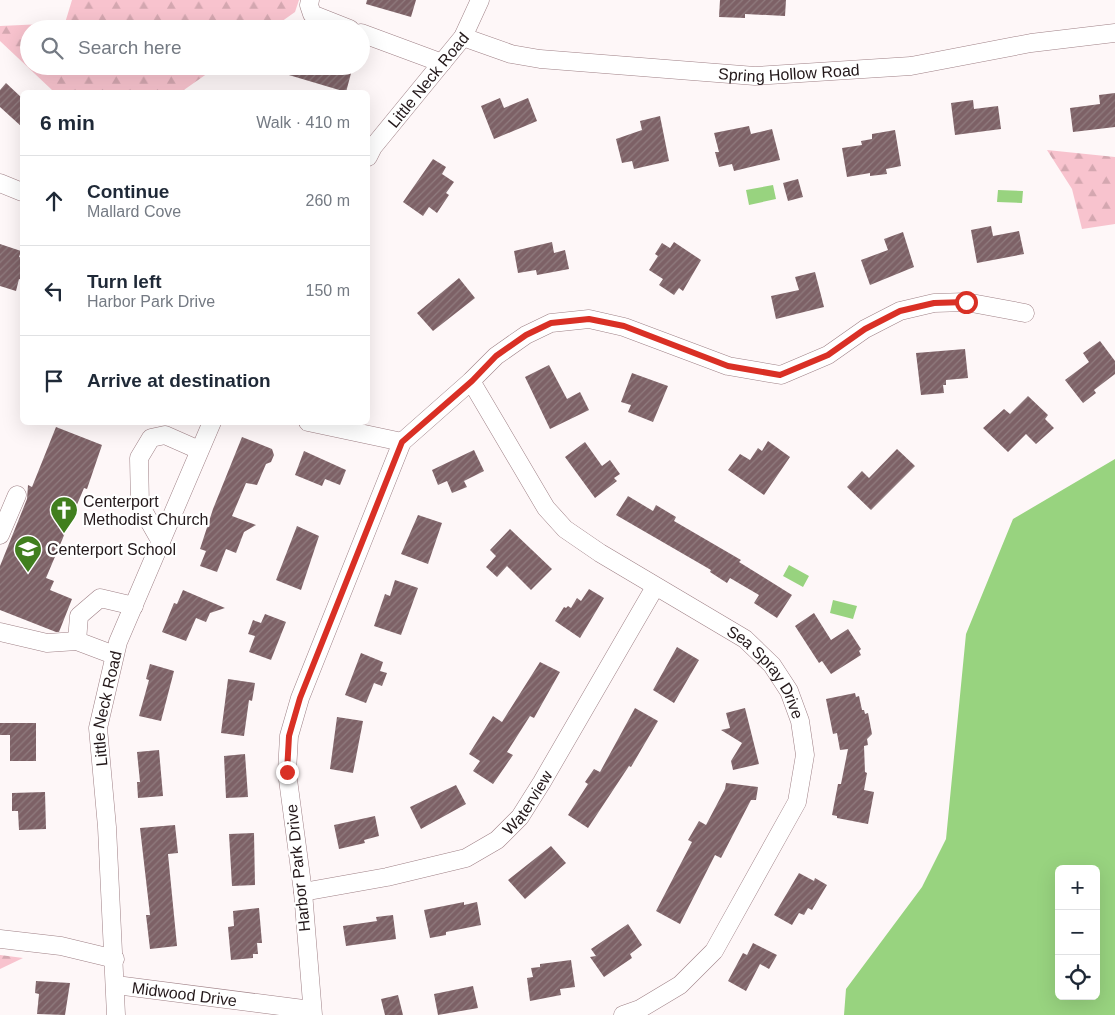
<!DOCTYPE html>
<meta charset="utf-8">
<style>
:root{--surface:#fff;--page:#f6f6f7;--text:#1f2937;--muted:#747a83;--line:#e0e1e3}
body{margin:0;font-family:Arial,sans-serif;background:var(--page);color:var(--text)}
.controls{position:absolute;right:15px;bottom:15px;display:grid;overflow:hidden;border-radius:8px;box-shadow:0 5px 20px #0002}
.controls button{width:45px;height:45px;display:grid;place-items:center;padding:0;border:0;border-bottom:1px solid var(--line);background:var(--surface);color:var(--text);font:25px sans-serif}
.stop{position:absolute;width:15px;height:15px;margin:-11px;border:4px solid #d93025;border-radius:50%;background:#fff}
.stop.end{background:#d93025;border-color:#fff;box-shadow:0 1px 5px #0008}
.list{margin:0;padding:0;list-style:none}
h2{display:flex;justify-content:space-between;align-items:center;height:65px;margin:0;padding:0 20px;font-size:21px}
h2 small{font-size:16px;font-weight:400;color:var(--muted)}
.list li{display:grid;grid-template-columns:32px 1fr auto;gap:15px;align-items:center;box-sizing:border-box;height:90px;padding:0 20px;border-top:1px solid var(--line)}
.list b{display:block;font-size:19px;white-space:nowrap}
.list p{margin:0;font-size:16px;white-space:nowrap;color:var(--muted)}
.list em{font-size:16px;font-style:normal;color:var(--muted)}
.icon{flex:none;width:28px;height:28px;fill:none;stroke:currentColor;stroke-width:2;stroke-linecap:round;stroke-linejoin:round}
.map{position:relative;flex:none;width:1115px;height:1015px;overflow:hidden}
.search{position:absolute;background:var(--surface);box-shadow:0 5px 20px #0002;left:20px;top:20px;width:350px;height:55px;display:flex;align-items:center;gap:12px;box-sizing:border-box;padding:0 18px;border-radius:28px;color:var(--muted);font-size:19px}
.panel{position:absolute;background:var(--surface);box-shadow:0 5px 20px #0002;left:20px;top:90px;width:350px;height:335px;border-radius:8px}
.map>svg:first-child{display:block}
</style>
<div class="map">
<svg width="1115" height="1015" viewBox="0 0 1115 1015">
<defs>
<pattern id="forest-firs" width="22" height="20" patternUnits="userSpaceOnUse" patternTransform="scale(1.25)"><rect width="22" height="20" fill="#f8c3ce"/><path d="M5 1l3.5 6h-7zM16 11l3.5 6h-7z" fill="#d4a7b0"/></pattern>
<pattern id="building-hatch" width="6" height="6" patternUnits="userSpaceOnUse" patternTransform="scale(1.25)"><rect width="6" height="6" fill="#7d6166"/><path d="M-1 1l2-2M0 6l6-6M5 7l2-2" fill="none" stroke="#907c7f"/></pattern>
</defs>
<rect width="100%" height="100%" fill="#fef7f8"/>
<path fill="url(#forest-firs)" d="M72 0H299L295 12 271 29H29V66H218L181 92H66L52 90 0 41V26L65 23Z
M1047 150 1115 157V224L1082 229 1072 189Z
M0 955 23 958 0 969Z"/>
<path fill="#98d37f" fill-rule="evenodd" d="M773 185 776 199 749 205 746 190Z
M998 190 1023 191 1022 203 997 202Z
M1115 459V1015H844L846 989 922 887 946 839 966 634 1013 519ZM1059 869H1096V996H1059Z
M789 565 809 576 803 587 783 576Z
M833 600 857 606 853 619 830 613Z"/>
<path fill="url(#building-hatch)" d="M367 0H416L411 17 366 4Z
M720 0H786L785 16 745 14V18L719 17Z
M272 66H353L346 92 272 70Z
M6 83 22 98V127L0 107V90Z
M1115 93V127L1073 132 1070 108 1100 104 1099 95Z
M500 98 504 108 528 98 537 121 494 139 481 106Z
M973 100 974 109 998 106 1001 129 955 135 951 103Z
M660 116 669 161 634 169 632 161 622 163 616 139 642 130 640 121Z
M749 126 751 134 772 129 780 160 734 171 732 164 719 167 715 152H719L714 133Z
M895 130 901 166 886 169 887 174 870 176V173L847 177 842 148 862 145 861 141 872 139V134Z
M433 159 446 167 442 174 454 182 446 193 449 195 437 213 429 207 423 216 403 202Z
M798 179 803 197 788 201 783 183Z
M991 226 993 236 1019 231 1024 254 977 263 971 230Z
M903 232 914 267 870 285 861 260 888 250 884 239Z
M552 242 554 253 565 250 569 269 537 275 536 270 518 273 514 251Z
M674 242 701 260 683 291 679 288 674 295 659 285 663 279 649 270 658 256 655 254 662 243 670 248Z
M0 244 21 251 19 257 22 258V280L19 279 16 291 0 286Z
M815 272 824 307 776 319 771 296 799 290 795 277Z
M459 278 475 298 433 331 417 313Z
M1100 341 1115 361V374L1094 390 1096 393 1083 403 1065 380 1089 362 1083 353Z
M965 349 968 378 946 380V385H943L944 393 921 395 916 353Z
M549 365 567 399 580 392 589 410 550 429 525 377Z
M632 373 668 386 653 422 628 412 631 405 621 402Z
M1028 396 1048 415 1045 419 1054 428 1036 444 1026 434 1008 452 983 428 1004 409 1010 414Z
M56 427 102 445 87 489 84 488 46 578 54 581 50 590 72 599 59 632H56L0 610V566L27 499 28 485 32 487Z
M242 437 272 449 274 455 271 462 266 464 257 485 246 483 232 516 256 525 244 532 236 553 226 549 217 572 200 566 206 551 200 549 213 509Z
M768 441 790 457 764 495 728 470 740 454 750 460 758 448 762 451Z
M585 442 602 466 610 460 620 474 614 478 617 481 595 498 565 457Z
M897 449 915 466 871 510 847 487 862 471 869 478Z
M474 450 484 471 464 481 467 487 452 493 447 481 438 485 432 470Z
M304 451 346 470 340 485 325 479 322 486 295 475Z
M628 496 653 511 656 505 676 517 674 521 741 560 739 562 792 595 777 618 754 603 759 595 730 578 727 583 710 572 711 570 616 515Z
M418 515 442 523 428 564 401 554Z
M297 526 319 536 301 590 276 580Z
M510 529 552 569 531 590 507 566 497 577 486 567 496 556 490 550Z
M395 580 418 588 401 635 374 626 385 594 390 596Z
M589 589 604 598 580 638 555 621 564 607 566 608 568 606 571 608 577 598 581 601Z
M183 590 225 608 210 613 206 622 196 618 186 641 162 632 174 603 177 604Z
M814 613 831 640 848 629 861 649 859 651 861 655 831 674 822 661 819 663 795 626Z
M265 614 286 622 271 660 249 652 255 636 248 634 253 620 261 623Z
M677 647 699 660 674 703 653 690Z
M361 653 383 662 380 671 387 673 382 686 374 683 366 703 345 695Z
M540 662 560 672 534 718 530 716 507 752 513 755 493 784 473 771 480 761 469 754 493 716 502 722Z
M150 664 174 671 161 721 139 716 149 680 146 679Z
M228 679 255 683 252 701 249 700 244 736 221 733Z
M855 693 856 697 859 696 862 710H864L865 714 868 713 872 734 867 739 868 745 864 746 865 772 867 773 864 790 874 792 868 824 837 818V816L832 815 838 784H841L848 749 840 750 837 733 833 734 826 699Z
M635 708 658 721 631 767 629 766 588 828 568 815 588 784 585 782 594 769 600 772Z
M745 708 759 764 733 770 731 761 742 743 721 730 730 728 726 713Z
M337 717 363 721 353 773 330 769Z
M0 723H36V761H10V735H0Z
M159 750 163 796 138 798 137 782H140L137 752Z
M245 754 248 797 226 798 224 756Z
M726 783 758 787 756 800H751L721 858 715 855 680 924 656 911 692 842 688 840 699 821 706 825 725 789Z
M456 785 466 804 421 829 410 807Z
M45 792 46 829 19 830 18 811H12V793Z
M375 816 379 836 364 840 365 843 339 849 334 825Z
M175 825 178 853 168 854 177 946 150 949 146 915H150L140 828Z
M254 833 255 885 232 886 229 834Z
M551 846 566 863 525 899 508 880Z
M799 873 814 881 815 878 827 885 812 910 808 908 804 915 799 913 792 925 774 915Z
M464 902V905L477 902 481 925 446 932V935L430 938 424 910Z
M259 908 262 943H257L258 954H253V958L231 960 228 927 234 926 233 911Z
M393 915 396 939 346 946 343 926 377 921 376 917Z
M628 924 642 945 630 954 632 958 604 977 590 957 596 956 591 949Z
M753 943 777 955 769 969 760 964 746 991 728 981 743 953 747 955Z
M571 960 575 987 560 989 561 995 530 1001 527 978 533 977 531 968 540 967V964Z
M36 981 70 983 65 1015 37 1014 39 994 35 993Z
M473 986 478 1008 438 1015 434 994Z
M398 995 403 1015H385L381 999Z"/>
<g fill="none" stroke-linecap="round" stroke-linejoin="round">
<g stroke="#9f8086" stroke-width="19">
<g id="minor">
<path d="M310 0 309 5 312 14 350 29"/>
<path d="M361 33 442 63"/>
<path id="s1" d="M463 37 511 54 540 59 755 76 911 66 1031 43 1115 33"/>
<path id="s2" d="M368 157 373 147 463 37 480 0"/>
<path d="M0 183 22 192"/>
<path id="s3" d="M471 381 546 508 565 529 600 553 745 639 772 665 789 691 800 721 805 755 797 802 714 951 680 985 640 1009 623 1015"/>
<path d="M308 422 402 442 471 381 496 356 526 335 551 323 589 319 624 327 728 366 781 375 828 355 865 329 900 311 934 303 966 302 1025 313"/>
<path d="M0 535 17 495"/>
<path d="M161 542 140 505 139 458 151 438 165 435 199 450"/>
<path d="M0 632 47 643 77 641 114 655"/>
<path d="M77 641 79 616 100 598 134 606"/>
<path id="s4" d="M303 892 387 877 466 858 497 840 520 817 542 782 655 587"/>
<path d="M0 939 61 946 115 959"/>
<path id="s5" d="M116 985 311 1010"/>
<path id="s6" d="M116 1015 107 827 98 728 118 642 212 422"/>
<path d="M313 1015 303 892 287 772 289 736 300 698 402 442"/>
</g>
</g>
<use href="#minor" stroke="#fff" stroke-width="18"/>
</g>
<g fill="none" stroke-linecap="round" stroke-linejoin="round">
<path stroke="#d93025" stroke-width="6" d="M287 772 289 736 300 698 402 442 472 381 496 356 526 335 551 323 589 319 624 326 728 366 780 375 828 355 865 329 900 311 934 303 966 302"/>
</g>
<defs>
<g id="church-pin" transform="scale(1.4375)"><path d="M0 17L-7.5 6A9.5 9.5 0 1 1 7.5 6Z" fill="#417f1e" stroke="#fff"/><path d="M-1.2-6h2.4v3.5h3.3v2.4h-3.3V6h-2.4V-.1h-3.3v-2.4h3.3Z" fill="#fff"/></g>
<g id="school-pin" transform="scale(1.4375)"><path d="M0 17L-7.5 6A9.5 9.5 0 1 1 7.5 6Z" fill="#417f1e" stroke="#fff"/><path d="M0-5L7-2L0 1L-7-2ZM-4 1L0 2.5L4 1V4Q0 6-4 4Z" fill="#fff"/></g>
</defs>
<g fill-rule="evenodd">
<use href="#church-pin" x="64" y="510"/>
<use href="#school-pin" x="28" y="549"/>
</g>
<g text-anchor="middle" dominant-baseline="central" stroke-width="4.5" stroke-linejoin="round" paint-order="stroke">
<g font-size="16" fill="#23181a" stroke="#fff">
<text stroke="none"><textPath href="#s1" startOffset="330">Spring Hollow Road</textPath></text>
<text stroke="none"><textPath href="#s2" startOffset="98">Little Neck Road</textPath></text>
<text stroke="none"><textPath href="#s3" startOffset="426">Sea Spray Drive</textPath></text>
<text stroke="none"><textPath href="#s6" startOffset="308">Little Neck Road</textPath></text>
<text stroke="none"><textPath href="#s4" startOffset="251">Waterview</textPath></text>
<text transform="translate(298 868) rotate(-96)">Harbor Park Drive</text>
<text stroke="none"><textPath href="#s5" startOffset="69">Midwood Drive</textPath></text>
</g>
<g font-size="16" fill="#23181a" stroke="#fff" text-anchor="start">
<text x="83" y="501">Centerport<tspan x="83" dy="18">Methodist Church</tspan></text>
<text x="47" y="549">Centerport School</text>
</g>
</g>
</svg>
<div class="controls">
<button>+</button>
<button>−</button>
<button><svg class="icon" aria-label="locate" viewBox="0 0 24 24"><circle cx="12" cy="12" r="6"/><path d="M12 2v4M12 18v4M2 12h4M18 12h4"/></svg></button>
</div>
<div class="stop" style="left:966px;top:302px"></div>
<div class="stop end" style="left:287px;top:772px"></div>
<div class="search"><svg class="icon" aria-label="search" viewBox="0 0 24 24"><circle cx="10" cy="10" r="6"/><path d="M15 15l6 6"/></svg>Search here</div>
<section class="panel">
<h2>6 min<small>Walk · 410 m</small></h2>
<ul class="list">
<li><svg class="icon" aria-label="ahead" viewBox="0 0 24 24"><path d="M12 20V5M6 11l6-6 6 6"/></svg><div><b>Continue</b><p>Mallard Cove</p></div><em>260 m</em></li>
<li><svg class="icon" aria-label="left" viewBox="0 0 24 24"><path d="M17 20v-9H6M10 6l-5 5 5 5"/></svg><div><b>Turn left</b><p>Harbor Park Drive</p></div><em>150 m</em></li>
<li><svg class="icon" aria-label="arrive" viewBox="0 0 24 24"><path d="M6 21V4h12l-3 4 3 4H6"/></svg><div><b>Arrive at destination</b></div></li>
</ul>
</section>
</div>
